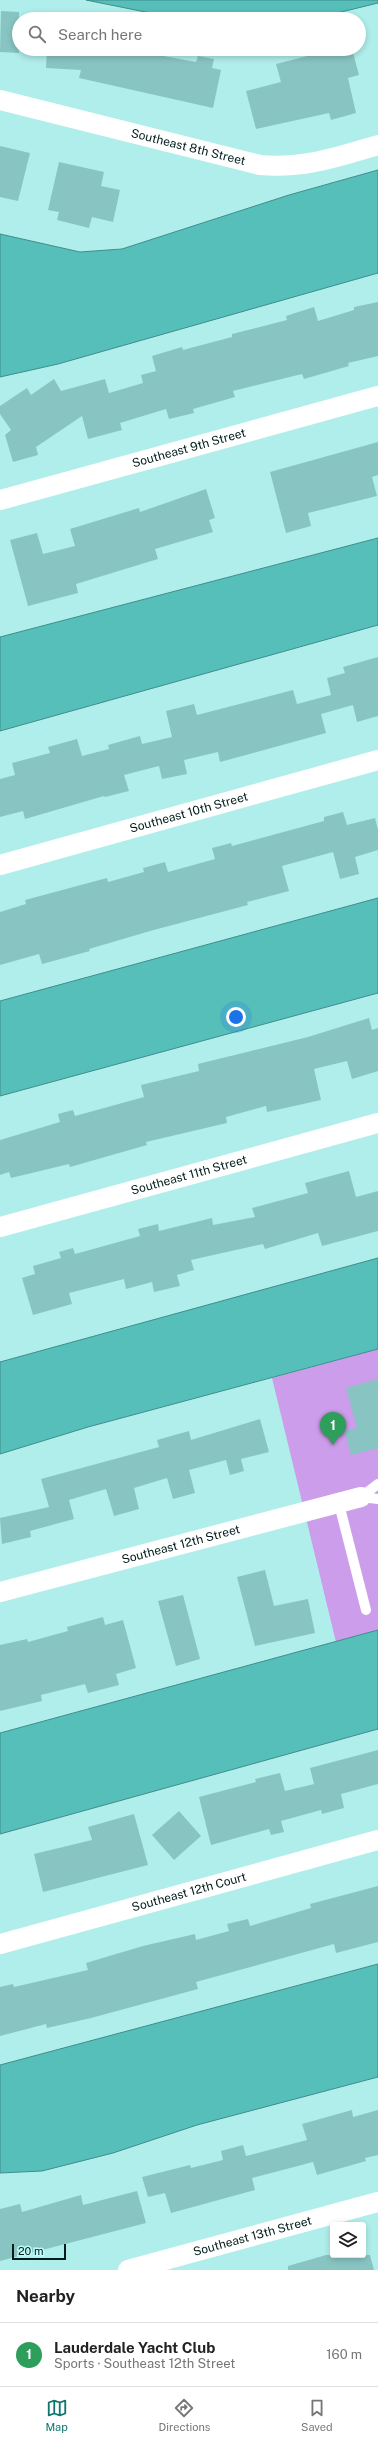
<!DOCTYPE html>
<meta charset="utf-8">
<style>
:root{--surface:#fff;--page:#f2f2f2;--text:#222;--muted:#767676;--line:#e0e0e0;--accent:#0f766e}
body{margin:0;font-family:"Public Sans",sans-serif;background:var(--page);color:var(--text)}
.controls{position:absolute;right:12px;bottom:12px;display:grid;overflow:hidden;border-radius:4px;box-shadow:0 2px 6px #0003}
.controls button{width:36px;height:36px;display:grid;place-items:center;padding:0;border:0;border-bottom:1px solid var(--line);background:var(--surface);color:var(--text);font:20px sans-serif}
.scale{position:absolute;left:12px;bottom:10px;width:54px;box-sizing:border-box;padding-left:4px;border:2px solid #041d1c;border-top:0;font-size:11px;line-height:14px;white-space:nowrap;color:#041d1c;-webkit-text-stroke:3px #bdfcf8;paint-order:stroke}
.you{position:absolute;left:236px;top:1017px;width:14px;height:14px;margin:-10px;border:3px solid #fff;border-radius:50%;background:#1a73e8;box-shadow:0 0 0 6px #1a73e833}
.badge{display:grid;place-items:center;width:26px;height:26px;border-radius:50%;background:var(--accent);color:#fff;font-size:13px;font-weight:700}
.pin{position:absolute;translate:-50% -33px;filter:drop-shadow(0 1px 2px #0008)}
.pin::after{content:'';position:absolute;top:21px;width:14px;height:12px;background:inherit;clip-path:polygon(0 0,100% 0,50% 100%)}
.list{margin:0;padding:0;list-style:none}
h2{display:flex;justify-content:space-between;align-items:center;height:52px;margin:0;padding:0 16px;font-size:17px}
h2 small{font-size:13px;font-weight:400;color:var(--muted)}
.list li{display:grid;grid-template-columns:26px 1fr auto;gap:12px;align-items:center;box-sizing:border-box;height:64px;padding:0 16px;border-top:1px solid var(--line)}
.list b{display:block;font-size:15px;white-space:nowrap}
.list p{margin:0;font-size:13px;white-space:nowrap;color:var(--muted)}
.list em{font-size:13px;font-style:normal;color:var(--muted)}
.icon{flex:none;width:22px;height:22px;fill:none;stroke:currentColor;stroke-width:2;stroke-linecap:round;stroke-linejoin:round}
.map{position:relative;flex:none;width:378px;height:2270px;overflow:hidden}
.search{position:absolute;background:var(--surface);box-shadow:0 2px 6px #0003;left:12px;right:12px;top:12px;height:44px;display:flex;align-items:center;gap:10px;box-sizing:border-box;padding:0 14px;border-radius:22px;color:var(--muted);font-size:15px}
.sheet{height:116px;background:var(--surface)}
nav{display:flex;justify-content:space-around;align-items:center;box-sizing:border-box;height:56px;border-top:1px solid var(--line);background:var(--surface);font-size:11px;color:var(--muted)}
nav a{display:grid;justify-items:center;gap:2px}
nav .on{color:var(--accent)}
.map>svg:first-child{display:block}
</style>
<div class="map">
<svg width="378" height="2270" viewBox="0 0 378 2270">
<rect width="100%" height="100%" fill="#b0eeeb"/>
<path fill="#cc9dea" d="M378 1349V1630L336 1642 272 1378Z"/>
<path fill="#57bfba" stroke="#3e8e8b" d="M86 0H378V3L325 16 300 19H180Z
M378 170V273L58 364 0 377V234L80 252 122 249 289 195Z
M378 538V625L0 731V637Z
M378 898V993L0 1096V1001Z
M378 1258V1349L88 1427 0 1454V1362Z
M378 1630V1729L0 1834V1733Z
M378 1964V2077L197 2125 113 2153 42 2171 0 2173V2065Z"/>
<path fill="#88c5c2" d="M1 11 19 12V53L0 52Z
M47 49H159L158 55 196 62 198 56 214 59 212 68 221 70 213 108 79 78 81 70 46 68Z
M335 49H352L359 75 348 78 356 113 331 120 329 113 256 129 246 91 281 82 276 64Z
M0 146 30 153 18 201 0 197Z
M59 162 104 172 101 186 120 190 113 222 92 217 89 228 57 220 59 212 48 210Z
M378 302V356L348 363 349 366 304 379 302 374 233 391 235 397 193 409 194 413 169 419 166 409 120 423 122 430 88 439 82 416 36 447 38 455 13 462 5 435 11 430 0 414V406L27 388 31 395 54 379 61 391 105 379 109 393 143 383 141 375 156 371 152 356 182 347 183 350 232 337V334L287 320 286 316 314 307 318 321 354 310V307Z
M378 442V475L372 477 377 496 308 513 311 526 286 533 270 472Z
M206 489 215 518 209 520 213 532 155 549 158 559 76 584 78 593 28 606 10 540 37 533 43 554 75 546 70 529 139 508 140 512Z
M378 657V716L357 722 353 705 321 714 326 733 220 762 218 752 184 760 187 774 162 779 159 766 124 775 129 791 105 797 104 796 25 819 23 811 0 817V779L15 775 12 763 50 753 48 747 77 739 82 756 109 749 108 745 140 736 142 744 172 737 166 711 194 704 197 715 293 690 297 704 331 695 327 678 345 673 343 667Z
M343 812 347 825 375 818 378 830V850L355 857 359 874 340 879 333 852 282 866 289 891 247 902 248 905 150 931 89 949 90 951 42 964 39 954 0 965V912L26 904 25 900 107 878 108 882 144 872 143 868 165 862 168 872 215 859 212 848 231 843 232 846 324 821V817Z
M369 1018 372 1030 378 1028V1071L352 1079 347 1061 314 1069 321 1100 267 1112 266 1106 226 1117 227 1123 146 1142 147 1145 70 1167 69 1164 11 1178 9 1172 0 1175V1140L60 1122 58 1114 73 1110 75 1116 144 1097 141 1085 199 1071 198 1064 308 1037Z
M349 1171 356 1197 378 1191V1231L322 1246 318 1233 265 1249 263 1244 191 1260 194 1270 177 1275 180 1286 154 1292 152 1282 126 1289 124 1279 69 1293 72 1304 33 1315 22 1278 35 1274 33 1266 61 1258 59 1252 73 1248 75 1254 140 1236 138 1229 158 1224 159 1231 212 1218 213 1225 255 1217 252 1208 308 1193 305 1183Z
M378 1379V1448L351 1455 345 1431 357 1428 346 1388Z
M260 1419 269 1452 241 1459 244 1471 230 1475 226 1460 189 1470 195 1493 173 1499 167 1478 134 1488 139 1509 114 1516 106 1489 69 1500 74 1519 30 1531 31 1537 2 1544 0 1518 49 1507 41 1479 159 1447 157 1440 189 1431 191 1440Z
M265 1570 274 1606 308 1599 315 1633 255 1646 237 1577Z
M183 1595 200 1659 176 1666 158 1601Z
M103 1617 105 1625 123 1620 136 1668 116 1674 119 1685 88 1693 85 1684 41 1695 42 1701 0 1711V1645L27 1639 28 1642 68 1631 67 1627Z
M378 1750V1784L341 1794 344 1808 322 1814 321 1810 281 1821 284 1832 271 1835 269 1829 211 1845 199 1797 256 1782 255 1779 280 1773 285 1791 314 1784 310 1768Z
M179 1811 201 1836 174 1860 152 1835Z
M134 1814 148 1865 43 1892 34 1854 92 1840 88 1827Z
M378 1886V1942L336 1953 334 1944 196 1982 198 1989 91 2018 47 2028 46 2024 0 2036V1987L13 1984 14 1987 88 1970 86 1963 143 1946 195 1934 196 1940 229 1931 227 1924 248 1919 250 1926 311 1908 310 1904Z
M352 2110 353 2117 378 2110V2155L365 2158 366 2161 317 2175 313 2162 252 2178 255 2190 171 2213 165 2193 148 2197 142 2177 190 2165 191 2168 223 2160 221 2151 243 2145 246 2156 307 2140 302 2124Z
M137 2191 146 2223 0 2261V2209L20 2204 22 2212 81 2195 83 2205Z
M326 2255H370L374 2270H288V2266Z"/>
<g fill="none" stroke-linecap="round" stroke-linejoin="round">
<path stroke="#fff" stroke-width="10" d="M361 1497 378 1484
M361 1497 378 1499
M339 1504 366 1610"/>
<g stroke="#fff" stroke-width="20">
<path id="s1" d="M0 100 260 165C303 169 337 157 378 145"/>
<path id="s2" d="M0 500 378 396"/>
<path id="s3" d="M0 865 378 760"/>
<path id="s4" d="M0 1227 378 1123"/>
<path id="s5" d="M0 1592 361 1497"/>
<path id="s6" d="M0 1944 378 1840"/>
<path id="s7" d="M128 2270 378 2202"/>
</g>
</g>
<g text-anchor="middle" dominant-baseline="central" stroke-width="3" stroke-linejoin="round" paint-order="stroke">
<g font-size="12" fill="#041d1c" stroke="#bdfcf8">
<text stroke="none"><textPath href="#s1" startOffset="194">Southeast 8th Street</textPath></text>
<text stroke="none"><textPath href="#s2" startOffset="196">Southeast 9th Street</textPath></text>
<text stroke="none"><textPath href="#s3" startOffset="196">Southeast 10th Street</textPath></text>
<text stroke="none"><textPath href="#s4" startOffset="196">Southeast 11th Street</textPath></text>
<text stroke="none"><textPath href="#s5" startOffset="187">Southeast 12th Street</textPath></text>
<text stroke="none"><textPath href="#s6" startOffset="196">Southeast 12th Court</textPath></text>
<text stroke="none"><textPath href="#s7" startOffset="129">Southeast 13th Street</textPath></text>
</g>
</g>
</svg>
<div class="controls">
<button><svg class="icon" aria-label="layers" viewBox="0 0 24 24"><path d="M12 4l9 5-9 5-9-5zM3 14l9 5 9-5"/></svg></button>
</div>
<div class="scale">20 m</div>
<div class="you"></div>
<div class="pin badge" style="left:333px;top:1445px;background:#2e9e5b">1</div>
<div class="search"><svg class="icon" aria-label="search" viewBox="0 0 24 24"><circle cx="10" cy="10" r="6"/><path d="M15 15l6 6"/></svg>Search here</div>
</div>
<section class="sheet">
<h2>Nearby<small></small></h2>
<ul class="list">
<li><span class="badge" style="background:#2e9e5b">1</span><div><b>Lauderdale Yacht Club</b><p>Sports · Southeast 12th Street</p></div><em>160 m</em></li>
</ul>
</section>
<nav>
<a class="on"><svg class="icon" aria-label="map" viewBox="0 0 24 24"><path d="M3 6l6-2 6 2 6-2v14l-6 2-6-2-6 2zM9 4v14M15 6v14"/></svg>Map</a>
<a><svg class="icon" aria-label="directions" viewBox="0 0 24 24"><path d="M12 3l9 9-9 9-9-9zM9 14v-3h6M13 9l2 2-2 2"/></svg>Directions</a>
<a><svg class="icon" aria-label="saved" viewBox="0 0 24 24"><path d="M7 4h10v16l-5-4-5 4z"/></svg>Saved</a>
</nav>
